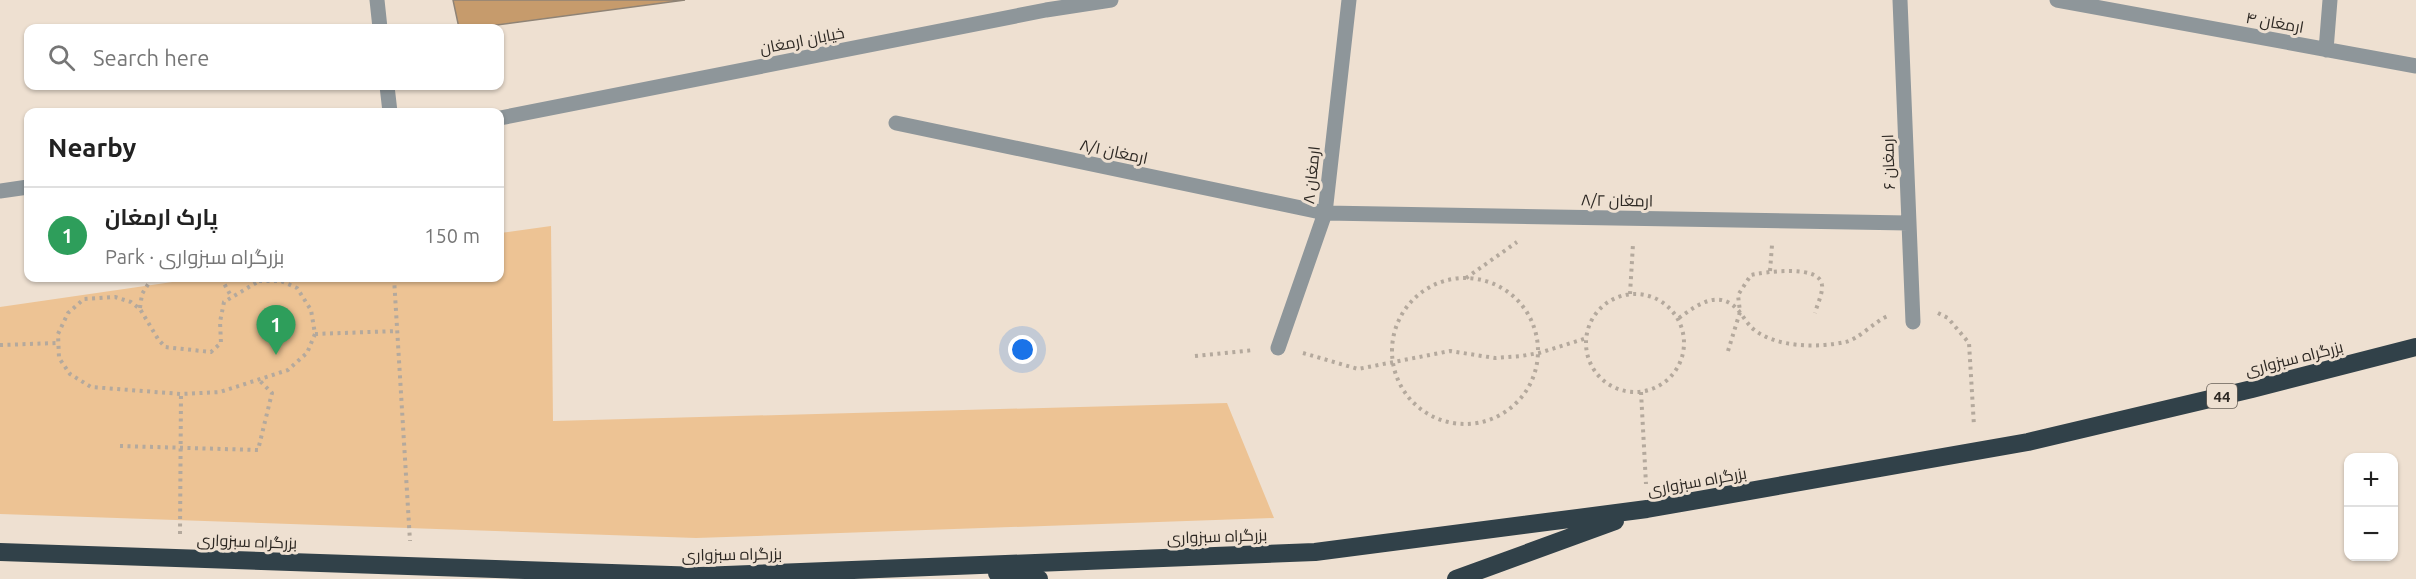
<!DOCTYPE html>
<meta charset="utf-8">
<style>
:root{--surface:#fff;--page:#f2f2f2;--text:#222;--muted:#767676;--line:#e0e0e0;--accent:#db2777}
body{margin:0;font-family:Ubuntu,Cairo,sans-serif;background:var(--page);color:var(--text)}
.controls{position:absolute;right:18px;bottom:18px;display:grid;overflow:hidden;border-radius:12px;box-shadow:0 2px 4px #0004}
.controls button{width:54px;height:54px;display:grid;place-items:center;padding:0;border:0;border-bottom:2px solid var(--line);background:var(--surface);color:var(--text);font:30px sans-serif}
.you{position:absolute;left:1023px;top:350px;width:21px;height:21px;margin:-15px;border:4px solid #fff;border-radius:50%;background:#1a73e8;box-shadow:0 0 0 9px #1a73e833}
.badge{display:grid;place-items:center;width:39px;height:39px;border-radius:50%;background:var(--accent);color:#fff;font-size:20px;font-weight:700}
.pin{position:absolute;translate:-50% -50px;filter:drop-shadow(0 2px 3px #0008)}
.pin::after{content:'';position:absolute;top:32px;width:21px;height:18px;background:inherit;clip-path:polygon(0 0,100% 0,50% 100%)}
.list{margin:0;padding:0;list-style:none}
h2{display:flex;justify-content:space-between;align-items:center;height:78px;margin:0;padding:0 24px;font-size:26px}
h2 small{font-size:20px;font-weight:400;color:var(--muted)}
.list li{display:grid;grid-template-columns:39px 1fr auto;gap:18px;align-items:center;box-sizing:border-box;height:96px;padding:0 24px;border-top:2px solid var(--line)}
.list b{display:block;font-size:22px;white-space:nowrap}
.list p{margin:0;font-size:20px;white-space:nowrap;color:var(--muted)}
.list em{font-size:20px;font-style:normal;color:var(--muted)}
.icon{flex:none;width:33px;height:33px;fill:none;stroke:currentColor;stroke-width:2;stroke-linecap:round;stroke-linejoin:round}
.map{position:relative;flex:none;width:2416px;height:579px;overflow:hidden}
.search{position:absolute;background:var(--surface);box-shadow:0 2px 4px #0004;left:24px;top:24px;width:480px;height:66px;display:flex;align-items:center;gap:15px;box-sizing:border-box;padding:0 21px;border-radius:12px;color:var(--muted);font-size:22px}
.panel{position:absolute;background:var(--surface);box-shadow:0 2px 4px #0004;left:24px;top:108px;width:480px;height:174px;border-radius:12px}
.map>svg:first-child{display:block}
</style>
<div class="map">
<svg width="2416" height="579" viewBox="0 0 2416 579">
<rect width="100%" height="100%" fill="#eee0d1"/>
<path fill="#edc394" d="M551 226 553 421 1227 403 1274 518 696 538 0 514V307L200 278H500V233Z"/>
<path fill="#c69b6c" stroke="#8f8375" stroke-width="1.5" d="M453 0H685L474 28H459Z"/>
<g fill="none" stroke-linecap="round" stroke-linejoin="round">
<path stroke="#b4a99d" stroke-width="4" stroke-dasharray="3 4.5" stroke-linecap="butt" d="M1770 271 1772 245
M1392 351a73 73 0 1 1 146 0a73 73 0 1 1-146 0Z
M221 278 231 296
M394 278 410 541
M1466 278 1517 242
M259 281H281L297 288 311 310 315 334 307 353 288 370 220 392 181 394 91 387 70 374 59 358 58 334 68 313 84 299 115 297 131 302 140 309 158 339 165 347 211 352 221 343 220 322 224 302Z
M1630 294 1633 244
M1586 343a49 49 0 1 1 98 0a49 49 0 1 1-98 0Z
M140 308 142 294 152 278
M1938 313 1948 318 1969 343 1974 426
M1679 318C1698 304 1719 289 1738 310 1743 316 1747 323 1752 328 1775 348 1818 348 1845 342 1858 340 1875 321 1888 316
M315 334 397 331
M0 345 58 343
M1728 351 1740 312 1738 295 1751 275C1764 272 1820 264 1822 285 1823 293 1817 305 1815 313
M1303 353 1358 369 1450 351 1495 358 1521 356 1539 353 1587 338
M1195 356 1254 350
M1641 392 1646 484
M120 446 258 450 272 393 258 379
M180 534 181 394"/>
<path stroke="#8e969a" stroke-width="15" d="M377 0 380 28
M1900 0 1913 322
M2057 0 2416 66
M2326 50 2330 0
M387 86 390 112
M500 118 1046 10 1111 0
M896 123 1325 213 1908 223
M0 191 28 187
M1278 348 1325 213 1349 0"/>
<path stroke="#314149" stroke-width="18" d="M0 552 700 576 1315 552 1647 509 2028 442 2252 389 2416 347
M997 573 1039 579
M1456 579 1615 521"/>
</g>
<g text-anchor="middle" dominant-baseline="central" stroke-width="6" stroke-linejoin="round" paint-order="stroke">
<rect fill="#eee0d1" stroke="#675f57" stroke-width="1.5" x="2207" y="384" width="30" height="24" rx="4.5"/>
<g font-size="15" font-weight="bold" fill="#2d2823">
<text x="2222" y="396">44</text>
</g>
<g font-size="16" fill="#2d2823" stroke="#eee0d1">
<text transform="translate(2275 22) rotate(10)">ارمغان ۴</text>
<text transform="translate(802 40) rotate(-11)">خیابان ارمغان</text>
<text transform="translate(1114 151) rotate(12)">ارمغان ۸/۱</text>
<text transform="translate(1888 162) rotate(-92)">ارمغان ۶</text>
<text transform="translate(1311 175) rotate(-84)">ارمغان ۸</text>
<text transform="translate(1617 200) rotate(1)">ارمغان ۸/۲</text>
<text transform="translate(2294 358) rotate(-14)">بزرگراه سبزواری</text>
<text transform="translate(1697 481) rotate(-10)">بزرگراه سبزواری</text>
<text transform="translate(1217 536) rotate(-2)">بزرگراه سبزواری</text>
<text transform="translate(247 541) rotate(2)">بزرگراه سبزواری</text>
<text transform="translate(732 554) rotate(-1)">بزرگراه سبزواری</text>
</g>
</g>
</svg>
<div class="controls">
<button>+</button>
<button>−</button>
</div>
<div class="you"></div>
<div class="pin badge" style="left:276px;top:355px;background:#2e9e5b">1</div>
<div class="search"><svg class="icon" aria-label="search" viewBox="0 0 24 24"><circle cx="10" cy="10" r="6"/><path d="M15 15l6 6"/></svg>Search here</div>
<section class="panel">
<h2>Nearby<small></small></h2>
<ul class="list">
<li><span class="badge" style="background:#2e9e5b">1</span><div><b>پارک ارمغان</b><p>Park · بزرگراه سبزواری</p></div><em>150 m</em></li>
</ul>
</section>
</div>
